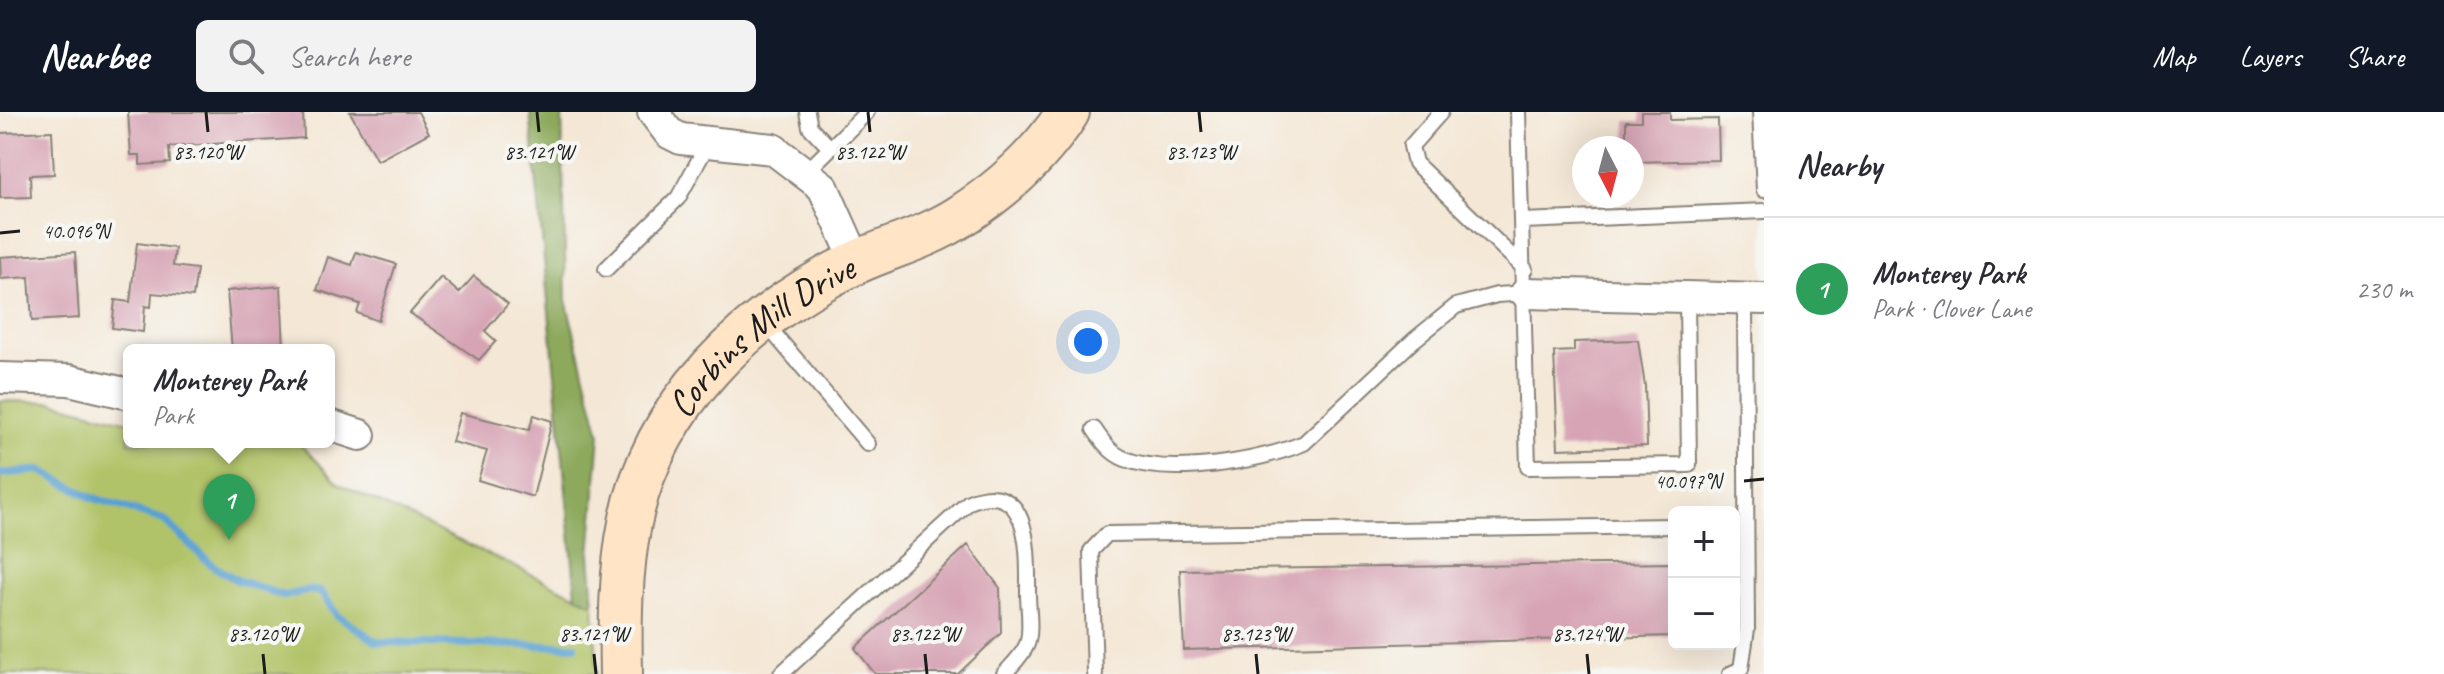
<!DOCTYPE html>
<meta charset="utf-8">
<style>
:root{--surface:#fff;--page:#f2f2f3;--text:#2b2b33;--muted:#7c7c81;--line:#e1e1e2;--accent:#111827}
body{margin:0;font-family:Caveat,sans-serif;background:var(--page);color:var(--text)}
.controls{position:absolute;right:24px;bottom:24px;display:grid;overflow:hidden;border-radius:12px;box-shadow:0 8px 32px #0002}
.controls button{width:72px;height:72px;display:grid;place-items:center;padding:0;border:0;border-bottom:2px solid var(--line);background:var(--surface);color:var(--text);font:40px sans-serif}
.compass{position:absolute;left:1572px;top:24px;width:72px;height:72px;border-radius:50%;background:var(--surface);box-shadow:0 8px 32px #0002;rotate:174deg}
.you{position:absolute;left:1088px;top:230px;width:28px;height:28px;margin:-20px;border:6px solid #fff;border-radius:50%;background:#1a73e8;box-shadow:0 0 0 12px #1a73e833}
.badge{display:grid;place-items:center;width:52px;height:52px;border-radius:50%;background:var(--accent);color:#fff;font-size:26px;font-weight:700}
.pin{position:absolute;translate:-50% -66px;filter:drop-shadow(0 2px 4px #0008)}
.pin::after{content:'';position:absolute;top:42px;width:28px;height:24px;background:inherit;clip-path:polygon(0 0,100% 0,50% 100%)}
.popup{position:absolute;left:123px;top:232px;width:212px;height:104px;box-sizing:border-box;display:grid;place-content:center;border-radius:12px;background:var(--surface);filter:drop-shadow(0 2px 6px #0005);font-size:26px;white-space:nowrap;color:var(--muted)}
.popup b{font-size:30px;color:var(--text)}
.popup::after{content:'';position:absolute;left:50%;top:100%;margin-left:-16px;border:16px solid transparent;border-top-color:var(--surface)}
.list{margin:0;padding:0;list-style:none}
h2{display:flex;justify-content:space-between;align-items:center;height:104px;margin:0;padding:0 32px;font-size:34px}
h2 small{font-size:26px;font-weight:400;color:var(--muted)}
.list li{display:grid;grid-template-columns:52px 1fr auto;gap:24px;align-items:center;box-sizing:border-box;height:144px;padding:0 32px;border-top:2px solid var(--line)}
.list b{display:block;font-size:30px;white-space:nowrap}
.list p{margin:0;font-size:26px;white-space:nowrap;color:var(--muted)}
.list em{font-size:26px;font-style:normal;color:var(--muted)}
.icon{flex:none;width:44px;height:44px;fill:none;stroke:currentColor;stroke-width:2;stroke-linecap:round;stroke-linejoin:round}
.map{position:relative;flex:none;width:1764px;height:562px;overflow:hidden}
header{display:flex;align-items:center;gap:48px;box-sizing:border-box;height:112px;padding:0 40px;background:var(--accent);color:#fff}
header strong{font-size:38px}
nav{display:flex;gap:44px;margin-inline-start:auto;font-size:28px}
.search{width:560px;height:72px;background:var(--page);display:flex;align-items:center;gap:20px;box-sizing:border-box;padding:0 28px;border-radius:12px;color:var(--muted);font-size:30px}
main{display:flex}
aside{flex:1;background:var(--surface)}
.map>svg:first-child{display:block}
</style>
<header>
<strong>Nearbee</strong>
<div class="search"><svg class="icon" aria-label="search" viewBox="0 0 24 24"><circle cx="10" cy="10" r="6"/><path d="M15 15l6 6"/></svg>Search here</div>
<nav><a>Map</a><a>Layers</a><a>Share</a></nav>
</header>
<main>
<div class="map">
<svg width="1764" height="562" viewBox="0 0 1764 562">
<rect width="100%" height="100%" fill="#f6f6f2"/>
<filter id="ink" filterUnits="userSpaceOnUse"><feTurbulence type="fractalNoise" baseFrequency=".0125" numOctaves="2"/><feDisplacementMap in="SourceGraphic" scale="16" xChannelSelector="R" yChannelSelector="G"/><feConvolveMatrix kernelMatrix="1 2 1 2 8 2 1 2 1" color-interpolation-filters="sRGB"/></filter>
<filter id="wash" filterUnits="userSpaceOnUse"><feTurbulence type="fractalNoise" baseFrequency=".006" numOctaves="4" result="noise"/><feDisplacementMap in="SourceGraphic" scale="32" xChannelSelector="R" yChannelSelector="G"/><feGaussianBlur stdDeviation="1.8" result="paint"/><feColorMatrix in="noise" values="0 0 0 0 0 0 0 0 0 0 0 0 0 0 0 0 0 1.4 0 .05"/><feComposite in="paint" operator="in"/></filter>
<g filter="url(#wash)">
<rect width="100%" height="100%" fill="#f4e7d5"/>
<path fill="#b1c367" stroke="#667042" stroke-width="2" d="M0 289 52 290 129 310V330H298L339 372 594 492 597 562H0Z"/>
<path fill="#8ca95c" stroke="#54623c" stroke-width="2" d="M530 0H562L566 188 600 322 590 443 594 492 576 484Z"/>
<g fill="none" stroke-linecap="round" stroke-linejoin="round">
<path stroke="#5aa1d0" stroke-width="8" d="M0 362 40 358 91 385 164 408 213 454 237 468 284 484 310 478 321 480 337 503 377 530 575 534"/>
</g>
<g id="blocks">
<path fill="#d7a4b5" d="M128 0H303L304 26 169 35 170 51 140 53V43H131Z
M350 0H418L429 21 377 49Z
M1641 0H1670V8L1718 7 1719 48 1632 50V36H1626V9H1641Z
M52 19 54 62 30 63 31 85 0 86V21Z
M137 131 175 136 173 154 197 157 193 185 152 181 151 195 145 194 143 220 112 216 115 188 130 190Z
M75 140 79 206 32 209 29 165 1 167 0 145Z
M356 140 396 152 378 209 357 201 360 192 317 178 328 145 352 153Z
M474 164 508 192 485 219 496 229 479 248 410 201 441 165 459 181Z
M281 174 284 238H232L227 179Z
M1638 228 1645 274 1647 334 1558 337 1554 240 1574 239V230Z
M460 301 529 318 534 303 552 309 533 385 478 368 487 339 452 330Z
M968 433 1000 476 1001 521 958 562H875L855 536Z
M1674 451V524L1184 538 1180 458Z"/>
</g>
</g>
<g filter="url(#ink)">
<use href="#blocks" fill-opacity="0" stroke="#888278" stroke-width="2"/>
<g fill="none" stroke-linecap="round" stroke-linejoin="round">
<g stroke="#888278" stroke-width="18">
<path id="lane" d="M807 0 810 15 830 36
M1441 0 1411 34 1415 51 1525 157
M1518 0 1528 355 1689 353 1687 186
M1760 0 1764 78
M805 61 867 0
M1523 109 1764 99
M606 157 678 86 709 30
M765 211 868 332
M1094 317C1102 329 1110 341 1125 347 1171 365 1260 349 1304 331L1414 228 1456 194 1497 183 1526 181
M781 562 969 390C1032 365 1028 442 1028 482 1028 496 1032 519 1027 532 1023 543 1012 553 1004 562
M1095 562 1091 439 1107 422 1674 414
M1730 562 1741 557 1747 517 1745 187"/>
</g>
<g stroke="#888278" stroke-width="34">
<path id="street" d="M653 0 669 21 681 27 773 37 823 75 857 151
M1526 181 1764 187
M0 266 69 268 129 282
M329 313 360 323"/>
</g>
<g stroke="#888278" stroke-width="46">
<g id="secondary">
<path id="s1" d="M621 562C620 512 620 461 630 411 654 291 748 202 855 151 890 135 929 125 961 104 1003 77 1041 43 1068 0"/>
</g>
</g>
<use href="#lane" stroke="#fff" stroke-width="14"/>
<use href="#street" stroke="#fff" stroke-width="30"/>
<use href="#secondary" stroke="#ffe4c6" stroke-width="42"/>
</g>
</g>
<path fill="none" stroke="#1c1c1c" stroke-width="3" d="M206 0 208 20M537 0 539 20M868 0 870 20M1199 0 1201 20M0 121 20 119M1744 369 1764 367M263 542 265 562M594 542 596 562M925 542 927 562M1256 542 1258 562M1587 542 1589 562"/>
<g text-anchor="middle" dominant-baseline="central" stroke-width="8" stroke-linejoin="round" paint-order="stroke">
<g font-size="38" fill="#1c1c1c" stroke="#f6f6f2">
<text stroke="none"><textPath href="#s1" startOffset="388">Corbins Mill Drive</textPath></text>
</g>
</g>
<g font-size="20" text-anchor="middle" fill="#1c1c1c" stroke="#f6f6f2" stroke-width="8" stroke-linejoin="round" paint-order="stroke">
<text x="208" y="47">83.120°W</text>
<text x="539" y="47">83.121°W</text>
<text x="870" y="47">83.122°W</text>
<text x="1201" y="47">83.123°W</text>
<text x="76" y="126">40.096°N</text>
<text x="1688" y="376">40.097°N</text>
<text x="263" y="529">83.120°W</text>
<text x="594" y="529">83.121°W</text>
<text x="925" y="529">83.122°W</text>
<text x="1256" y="529">83.123°W</text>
<text x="1587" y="529">83.124°W</text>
</g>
</svg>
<div class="controls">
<button>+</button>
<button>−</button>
</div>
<svg class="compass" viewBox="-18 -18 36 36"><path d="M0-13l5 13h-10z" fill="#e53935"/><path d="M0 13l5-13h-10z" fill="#7c7c81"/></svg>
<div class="you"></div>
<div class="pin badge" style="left:229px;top:428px;background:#2e9e5b">1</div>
<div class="popup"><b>Monterey Park</b>Park</div>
</div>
<aside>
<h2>Nearby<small></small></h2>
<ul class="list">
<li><span class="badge" style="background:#2e9e5b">1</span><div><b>Monterey Park</b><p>Park · Clover Lane</p></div><em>230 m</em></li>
</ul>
</aside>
</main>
